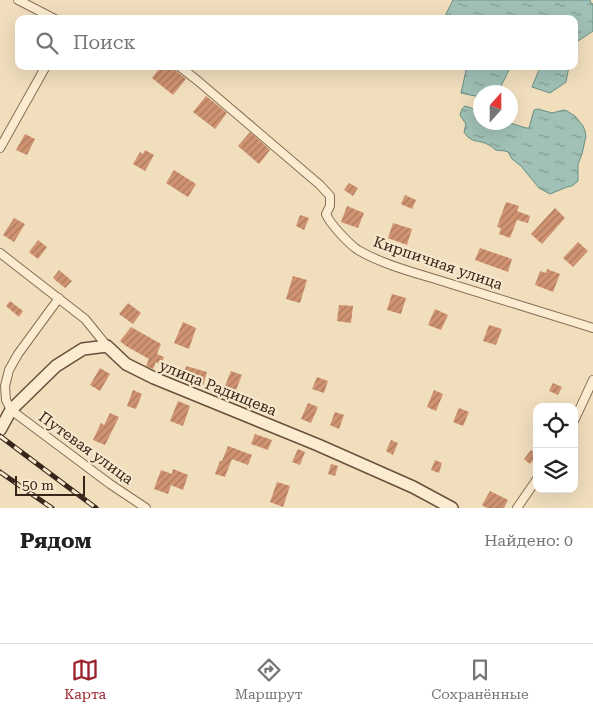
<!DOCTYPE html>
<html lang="ru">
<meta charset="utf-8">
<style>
:root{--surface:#fff;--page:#f6f6f6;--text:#222;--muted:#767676;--line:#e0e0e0;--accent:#9b222a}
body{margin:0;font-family:"Roboto Serif",serif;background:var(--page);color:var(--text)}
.controls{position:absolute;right:15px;bottom:15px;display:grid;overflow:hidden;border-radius:10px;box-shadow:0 5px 20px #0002}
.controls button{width:45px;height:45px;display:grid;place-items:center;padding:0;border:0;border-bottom:1px solid var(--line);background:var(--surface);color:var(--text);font:25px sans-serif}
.compass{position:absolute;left:473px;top:85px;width:45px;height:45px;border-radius:50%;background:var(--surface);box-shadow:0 5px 20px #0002;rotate:21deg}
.scale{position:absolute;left:15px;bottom:12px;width:70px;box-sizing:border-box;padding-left:5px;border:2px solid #37271b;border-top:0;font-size:14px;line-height:18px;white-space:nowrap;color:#37271b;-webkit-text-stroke:4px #f7e8cd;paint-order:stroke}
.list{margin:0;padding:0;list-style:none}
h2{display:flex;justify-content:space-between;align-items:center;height:65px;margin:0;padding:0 20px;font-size:21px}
h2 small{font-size:16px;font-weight:400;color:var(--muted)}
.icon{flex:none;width:28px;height:28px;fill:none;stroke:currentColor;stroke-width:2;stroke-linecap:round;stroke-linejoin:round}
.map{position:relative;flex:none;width:593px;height:508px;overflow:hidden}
.search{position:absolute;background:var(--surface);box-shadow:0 5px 20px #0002;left:15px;right:15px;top:15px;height:55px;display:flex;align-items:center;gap:12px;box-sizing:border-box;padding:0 18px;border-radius:10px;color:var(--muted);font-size:19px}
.sheet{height:135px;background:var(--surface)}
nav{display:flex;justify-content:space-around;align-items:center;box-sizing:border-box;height:70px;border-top:1px solid var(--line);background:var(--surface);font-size:14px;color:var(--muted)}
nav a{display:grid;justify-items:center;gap:2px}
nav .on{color:var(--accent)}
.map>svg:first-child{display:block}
</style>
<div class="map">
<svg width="593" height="508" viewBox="0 0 593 508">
<defs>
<pattern id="water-ripples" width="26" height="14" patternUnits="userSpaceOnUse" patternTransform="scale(1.25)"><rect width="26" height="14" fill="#a1c1b6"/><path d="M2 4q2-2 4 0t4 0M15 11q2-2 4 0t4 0" fill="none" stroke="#849d93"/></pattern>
<pattern id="building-hatch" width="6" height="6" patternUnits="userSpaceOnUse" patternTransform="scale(1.25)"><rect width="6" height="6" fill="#d09371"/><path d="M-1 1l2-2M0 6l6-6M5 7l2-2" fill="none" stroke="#aa785c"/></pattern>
</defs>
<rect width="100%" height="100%" fill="#f0debd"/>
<path fill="url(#water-ripples)" stroke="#688f83" d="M453 0H590L591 3 593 4V31L578 41 574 50V19H449L446 14Z
M467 66H511L498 92H480V97L461 93Z
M536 66H569L566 82 550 93 532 87 539 70Z
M465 106 480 111V122L510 123 526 128H529L534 110 538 109 552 113 564 110 567 111 575 116 583 126 585 131 586 136 582 154 578 164V181L572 186 567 187 550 194 539 188 521 166 512 159 508 152C504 150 500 151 496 150 492 148 493 147 489 145 479 139 471 144 464 132L466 124 460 115 462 109Z"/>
<path fill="url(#building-hatch)" d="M161 66H170L186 79 173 95 152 78Z
M206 96 227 113 215 129 193 112Z
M250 132 270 150 259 164 238 146Z
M25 134 35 139 27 155 16 150Z
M145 150 154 155 145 171 133 164 140 152 143 154Z
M174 170 196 184 188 197 166 183Z
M349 183 358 188 353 196 344 190Z
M405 195 416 200 412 209 401 204Z
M506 202 519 206 517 211 530 216 528 223 517 220 510 238 499 234 501 228 497 227Z
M347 206 364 213 358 228 341 222Z
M555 208 565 218 542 244 531 234Z
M300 215 309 218 304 230 296 226Z
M14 218 25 224 14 242 3 235Z
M393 223 412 229 407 245 388 238Z
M38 240 47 247 38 259 29 252Z
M578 242 588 251 573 267 563 258Z
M480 248 512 259 508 272 475 260Z
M547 269 560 274 553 292 535 285 540 271 546 273Z
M59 270 72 281 65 288 53 278Z
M293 276 307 280 300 303 286 299Z
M392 294 406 298 401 314 387 310Z
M10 301 23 311 19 317 6 306Z
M128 303 141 313 133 324 119 314Z
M339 305 353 306 351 323 337 321Z
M435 309 448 315 441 330 428 325Z
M183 322 196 328 189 349 174 343Z
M489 325 502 329 496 345 483 341Z
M131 327 161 344 157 354 164 357 161 365 156 362 153 369 146 366 149 359 126 346 120 341Z
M186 366 207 372 203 386 175 378 177 371 184 373Z
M100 368 110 374 100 391 90 385Z
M231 371 242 375 236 390 225 386Z
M317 377 328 381 324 393 312 389Z
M553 383 562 387 558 395 549 391Z
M133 390 142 394 136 409 127 406Z
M434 390 443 394 436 411 427 407Z
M178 401 190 406 183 426 170 421Z
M308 403 318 407 311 423 301 419Z
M459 408 469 412 463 426 453 422Z
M335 412 344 415 339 429 330 425Z
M110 413 119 417 105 445 93 440 101 423 104 425Z
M255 434 272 440 268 450 251 444Z
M391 440 398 443 393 455 386 451Z
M228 446 252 455 248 465 232 459 225 477 215 474 220 461H222Z
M298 449 305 452 300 465 292 462Z
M531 450 537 455 530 464 524 459Z
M435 460 442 463 439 473 431 470Z
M331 464 338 466 335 476 328 474Z
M173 469 188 475 183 490 171 485 168 494 154 489 161 470 172 474Z
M277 482 290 486 283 507 270 502Z
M490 491 508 500 504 508H487L482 505Z"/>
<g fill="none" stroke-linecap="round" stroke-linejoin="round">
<g stroke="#896e55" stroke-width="10">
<path id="street" d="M18 0 55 19
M179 66 198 81 320 185 330 196V206L326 214C330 224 349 244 358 250 383 265 420 274 448 283 496 298 545 313 593 328
M0 148 46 66
M0 253 85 319 107 346
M59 298 18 354 9 370 5 386 6 400 11 410 110 484 146 508
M574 421 593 380
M517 508 537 479"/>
</g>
<g stroke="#6a4f39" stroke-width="14">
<path id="secondary" d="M0 430 11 410 56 366 83 349 107 346 126 364 154 378 318 445 413 487 452 508"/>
</g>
<use href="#street" stroke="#fbebd0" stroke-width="8"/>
<use href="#secondary" stroke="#fbebd0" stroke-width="11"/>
<g stroke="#37271b" stroke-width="5">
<path id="rail" d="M0 436 96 508
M0 472 52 508"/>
</g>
<use href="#rail" stroke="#f7e8cd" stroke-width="3" stroke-dasharray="9" stroke-linecap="butt"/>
</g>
<g text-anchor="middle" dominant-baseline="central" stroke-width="4.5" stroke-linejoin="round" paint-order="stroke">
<g font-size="15" fill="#37271b" stroke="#f7e8cd">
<text transform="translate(438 263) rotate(19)">Кирпичная улица</text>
<text transform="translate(218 388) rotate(22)">улица Радищева</text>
<text transform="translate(86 448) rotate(36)">Путевая улица</text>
</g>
</g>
</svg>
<div class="controls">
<button><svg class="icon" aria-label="locate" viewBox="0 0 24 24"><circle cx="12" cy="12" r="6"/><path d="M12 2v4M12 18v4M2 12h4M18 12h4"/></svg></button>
<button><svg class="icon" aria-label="layers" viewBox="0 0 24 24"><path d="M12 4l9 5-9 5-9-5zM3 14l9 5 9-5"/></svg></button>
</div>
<svg class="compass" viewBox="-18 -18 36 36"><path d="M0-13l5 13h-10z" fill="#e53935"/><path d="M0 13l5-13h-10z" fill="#767676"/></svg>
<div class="scale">50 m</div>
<div class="search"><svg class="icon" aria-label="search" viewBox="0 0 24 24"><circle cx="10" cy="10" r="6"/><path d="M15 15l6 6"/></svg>Поиск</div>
</div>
<section class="sheet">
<h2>Рядом<small>Найдено: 0</small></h2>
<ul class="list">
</ul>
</section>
<nav>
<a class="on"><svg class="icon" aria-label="map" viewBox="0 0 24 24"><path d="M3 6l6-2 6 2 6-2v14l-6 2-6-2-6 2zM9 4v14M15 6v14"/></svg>Карта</a>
<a><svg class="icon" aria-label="directions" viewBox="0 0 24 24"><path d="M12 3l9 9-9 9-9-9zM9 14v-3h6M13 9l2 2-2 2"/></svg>Маршрут</a>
<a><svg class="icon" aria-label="saved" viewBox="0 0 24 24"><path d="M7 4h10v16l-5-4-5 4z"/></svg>Сохранённые</a>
</nav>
